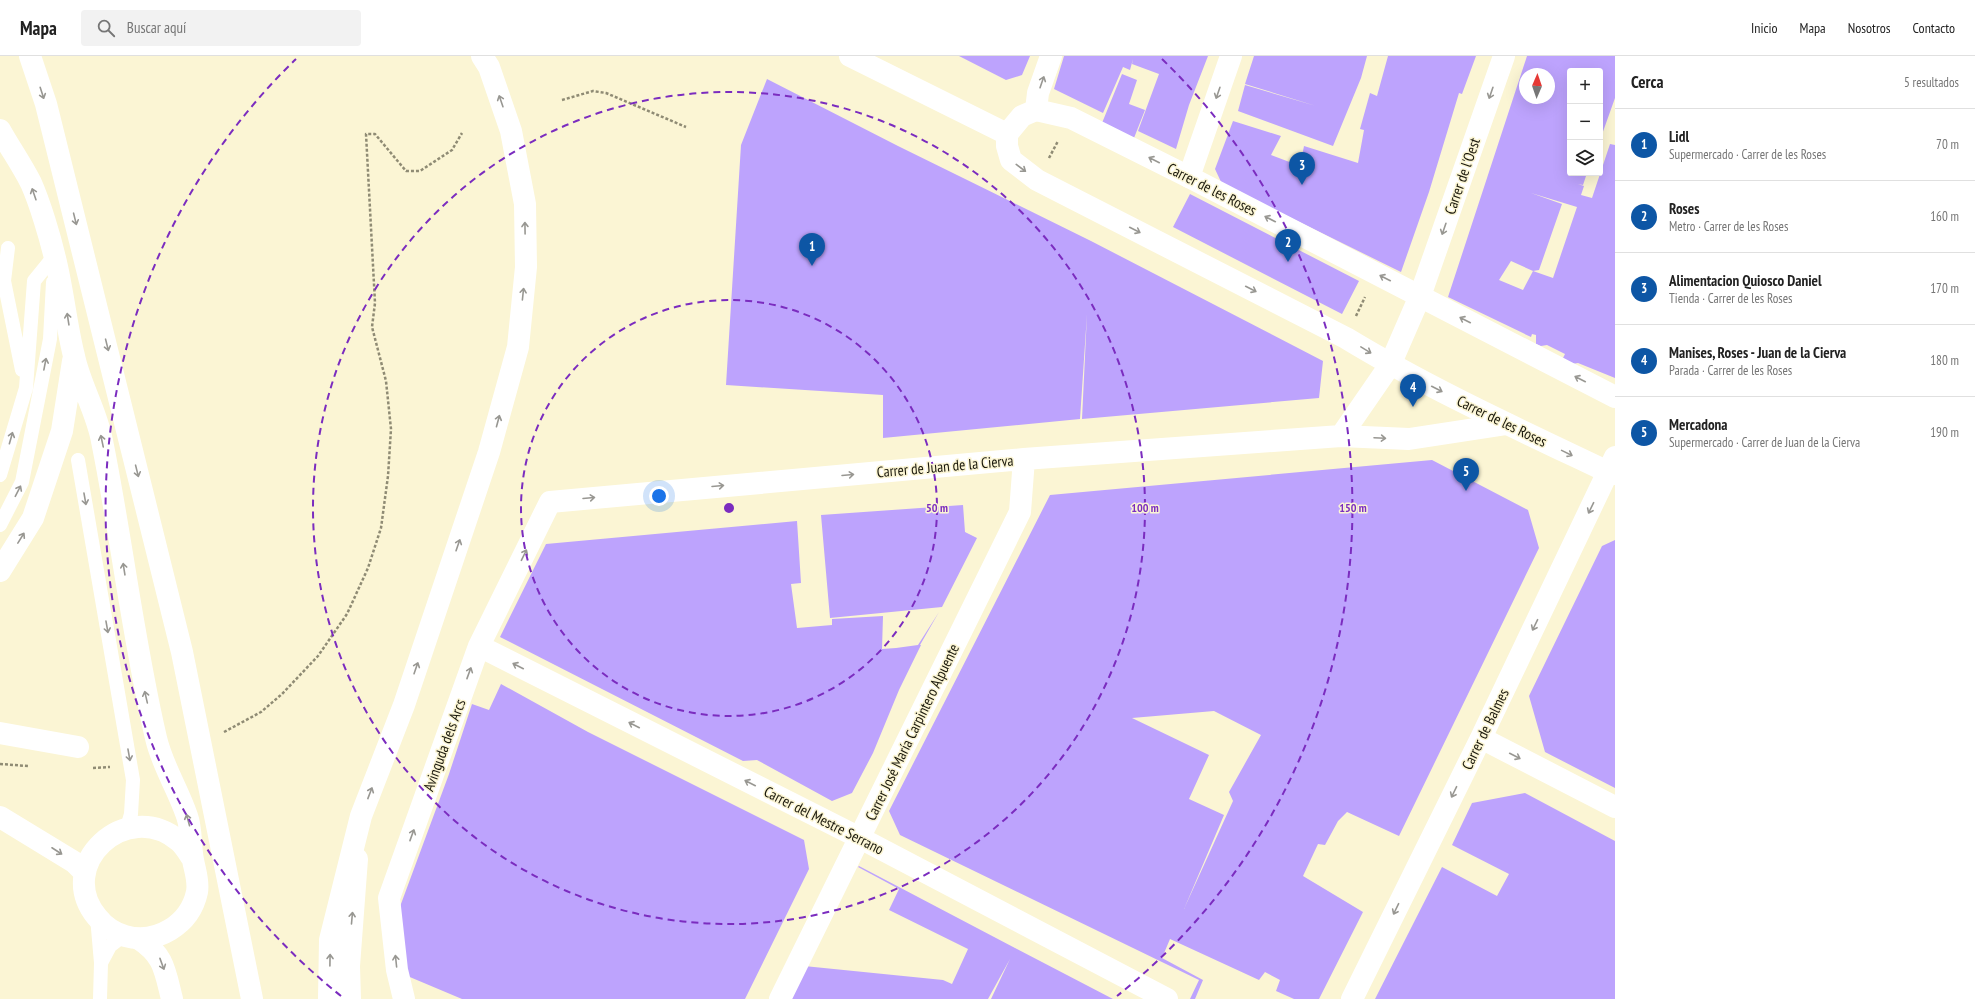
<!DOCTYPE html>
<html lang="es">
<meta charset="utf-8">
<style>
:root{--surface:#fff;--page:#f2f2f2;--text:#222;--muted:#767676;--line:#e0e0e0;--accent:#0d56a5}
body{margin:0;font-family:"PT Sans Narrow",sans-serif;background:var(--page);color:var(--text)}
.controls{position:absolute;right:12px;top:12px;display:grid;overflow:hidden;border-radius:4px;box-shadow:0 4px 16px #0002}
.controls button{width:36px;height:36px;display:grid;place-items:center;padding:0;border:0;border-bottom:1px solid var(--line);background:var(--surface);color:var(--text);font:20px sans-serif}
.compass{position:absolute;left:1519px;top:12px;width:36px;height:36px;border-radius:50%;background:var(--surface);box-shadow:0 4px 16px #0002;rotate:2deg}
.you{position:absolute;left:659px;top:440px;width:14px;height:14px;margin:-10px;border:3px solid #fff;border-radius:50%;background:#1a73e8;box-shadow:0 0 0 6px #1a73e833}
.badge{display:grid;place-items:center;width:26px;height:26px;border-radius:50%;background:var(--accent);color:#fff;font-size:13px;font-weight:700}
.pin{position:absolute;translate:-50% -33px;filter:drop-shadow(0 1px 2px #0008)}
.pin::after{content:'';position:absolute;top:21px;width:14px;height:12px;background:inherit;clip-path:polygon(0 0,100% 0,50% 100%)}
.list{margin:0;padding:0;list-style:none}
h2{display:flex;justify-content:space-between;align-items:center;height:52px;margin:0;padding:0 16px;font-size:17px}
h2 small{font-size:13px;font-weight:400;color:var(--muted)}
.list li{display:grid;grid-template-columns:26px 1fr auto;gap:12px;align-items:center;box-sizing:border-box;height:72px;padding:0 16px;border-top:1px solid var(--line)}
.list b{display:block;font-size:15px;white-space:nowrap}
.list p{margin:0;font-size:13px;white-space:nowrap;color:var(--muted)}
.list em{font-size:13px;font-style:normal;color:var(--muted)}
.icon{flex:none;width:22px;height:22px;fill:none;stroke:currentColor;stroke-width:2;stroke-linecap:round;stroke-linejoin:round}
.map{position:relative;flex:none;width:1615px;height:943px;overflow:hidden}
header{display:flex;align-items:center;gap:24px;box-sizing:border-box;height:56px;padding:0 20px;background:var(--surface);border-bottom:1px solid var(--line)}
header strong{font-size:19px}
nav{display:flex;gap:22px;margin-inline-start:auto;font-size:14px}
.search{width:280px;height:36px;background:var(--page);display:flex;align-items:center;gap:10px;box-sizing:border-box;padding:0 14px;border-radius:4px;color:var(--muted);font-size:15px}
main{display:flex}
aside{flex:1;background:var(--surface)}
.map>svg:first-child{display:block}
</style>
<header>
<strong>Mapa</strong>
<div class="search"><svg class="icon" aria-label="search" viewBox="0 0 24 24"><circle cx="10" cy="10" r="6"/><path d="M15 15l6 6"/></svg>Buscar aquí</div>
<nav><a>Inicio</a><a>Mapa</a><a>Nosotros</a><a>Contacto</a></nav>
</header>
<main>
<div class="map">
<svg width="1615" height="943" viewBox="0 0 1615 943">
<rect width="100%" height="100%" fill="#fbf5d4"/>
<path fill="#bda3fd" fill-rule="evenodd" d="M959 0H1030L1022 19 1006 24Z
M1064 0H1208L1189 49 1176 93 1138 75 1159 18 1132 8 1133 3 1130 14 1123 11 1103 57 1054 33Z
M1254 0H1367L1361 22 1333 90 1238 55 1245 29 1316 50 1245 28Z
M1388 0H1476L1462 38 1459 37 1429 136 1401 216 1222 128 1215 113 1233 65 1281 80 1271 99 1300 110 1304 90 1358 107 1364 74 1360 73 1370 37 1377 40Z
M1527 0H1615V42L1600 84V15H1570V117H1587L1583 129 1578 128 1584 130 1581 139 1592 142 1610 88 1615 89V322L1578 307 1572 308 1563 302 1565 298 1547 289 1541 290 1536 288V279L1532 278 1531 281 1448 241ZM1525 18H1549V42H1525ZM1531 137 1577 151 1553 222 1533 215 1539 214 1562 148ZM1511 205 1533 215 1523 234 1499 224Z
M1122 18 1137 24 1129 48 1145 54 1134 82 1102 67Z
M767 23 898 90 1091 185 1323 305 1319 342 1082 363 1087 258 1080 363 883 382V339L726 329 741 89Z
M1190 138 1359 225 1342 258 1173 171Z
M1432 404 1528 454 1539 492 1399 780 1347 756 1338 765 1325 789 1318 788 1303 820 1363 856 1319 943H1294L1276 935 1280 924 1265 916 1259 924 1170 883 1162 902 1203 924 1195 943H1190L1199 924 900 779 889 755 1050 439ZM1214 655 1261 679 1229 736 1233 745 1184 853 1224 759 1189 743 1209 699 1132 662Z
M963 449 965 476 977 482 942 551 830 562 821 459Z
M797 465 801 527 791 528 797 572 832 569V563L883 560 882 593 896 592 918 589 939 556 920 589H921L899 634 873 697 852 737 832 745 757 704 743 705 500 581 546 488Z
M1615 484V732L1545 696 1529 640 1602 490Z
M501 628 588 676 804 784 809 813 745 943H462L405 919 398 856 449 718 472 648 489 654Z
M1525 737 1615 785V943H1375L1442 811 1497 840 1509 818 1452 789 1472 747Z
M859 810 1015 892 1113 943H991L1010 903 988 943H787L802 909 845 834 804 910 943 924 952 928 968 893 889 854 899 833 858 811Z"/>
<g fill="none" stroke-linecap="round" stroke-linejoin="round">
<path stroke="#8f8b74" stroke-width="2.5" stroke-dasharray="3 2" stroke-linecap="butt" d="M562 44 593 35 606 37 686 71
M1049 102 1058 85
M1356 260 1365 241
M224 676 261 656 282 638 318 600 347 558 368 512 381 472 388 420 391 373 386 325 372 271 375 247 366 78H375L406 115H420L452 94 462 77
M0 708 28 710
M93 712 110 711"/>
<path stroke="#fff" stroke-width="14" d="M8 192 4 225 22 314
M78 404 133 724 131 758 127 772
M0 419 26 332 34 225 55 199
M0 469 22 426 50 283 53 226
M97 861 101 907 100 943
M101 907 110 890 123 880"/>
<path stroke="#fff" stroke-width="22" d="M1036 54 1038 37 1051 0
M1189 121 1231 0
M1341 380 1390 309 1420 240 1504 0
M479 590 860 782 1167 943
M1481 682 1615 751
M404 943 397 914 389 842 479 590 550 446 1024 403 1341 380 1409 383 1507 368
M780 943 1020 456 1024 403
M1352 943 1481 682 1615 401"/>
<path stroke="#fff" stroke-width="22" d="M850 0 1007 78
M0 74C10 92 22 109 31 127 40 147 50 181 55 202 63 234 66 268 74 300 80 329 97 356 102 385 122 484 133 584 156 682 162 709 178 733 187 760 192 774 190 789 193 804 195 815 199 825 197 836 190 869 156 889 125 880 114 877 104 870 97 861 54 809 126 741 179 785 184 789 188 796 192 802
M1615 341 1189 121 1071 62 1036 54 1022 60 1007 78V90L1011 104 1037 124 1346 282C1430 333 1520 374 1608 416L1615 418
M0 515 33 462 62 375 73 305
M0 761 74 806 85 817
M350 943 349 910 357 803"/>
<path stroke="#fff" stroke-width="22" d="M30 0 46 48 182 596 252 943
M0 677 78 691
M139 883C164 899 165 915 172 943
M329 943 330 884 361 760 404 649 489 396 518 291 526 211 525 148 511 75 489 11 482 0"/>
</g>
<defs><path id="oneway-shaft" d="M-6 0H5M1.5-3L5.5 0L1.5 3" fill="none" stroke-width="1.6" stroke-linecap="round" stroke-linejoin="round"/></defs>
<g stroke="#989792">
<use href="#oneway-shaft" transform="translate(1042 26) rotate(-71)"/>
<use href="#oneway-shaft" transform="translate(42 37) rotate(72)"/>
<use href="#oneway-shaft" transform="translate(1218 37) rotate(109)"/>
<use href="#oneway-shaft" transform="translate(1491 37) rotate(109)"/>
<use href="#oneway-shaft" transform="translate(501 45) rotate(-109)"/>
<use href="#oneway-shaft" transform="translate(1154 104) rotate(-153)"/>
<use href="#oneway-shaft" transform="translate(1021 112) rotate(37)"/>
<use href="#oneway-shaft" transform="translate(34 138) rotate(-109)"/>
<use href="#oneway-shaft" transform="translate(75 163) rotate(76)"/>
<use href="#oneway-shaft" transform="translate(1270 163) rotate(-153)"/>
<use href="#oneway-shaft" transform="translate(525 172) rotate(-91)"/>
<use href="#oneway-shaft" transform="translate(1444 173) rotate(109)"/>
<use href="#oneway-shaft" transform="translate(1135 174) rotate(27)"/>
<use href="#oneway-shaft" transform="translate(1385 222) rotate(-153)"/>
<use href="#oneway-shaft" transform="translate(1251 233) rotate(27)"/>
<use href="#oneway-shaft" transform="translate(523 238) rotate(-84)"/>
<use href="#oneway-shaft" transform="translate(68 263) rotate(-99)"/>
<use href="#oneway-shaft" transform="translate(1465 264) rotate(-153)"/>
<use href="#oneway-shaft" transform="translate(107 289) rotate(76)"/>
<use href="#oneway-shaft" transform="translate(1366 294) rotate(31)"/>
<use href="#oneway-shaft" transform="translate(45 308) rotate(-79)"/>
<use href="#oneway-shaft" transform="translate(1580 323) rotate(-153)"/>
<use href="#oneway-shaft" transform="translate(1437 333) rotate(27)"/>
<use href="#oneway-shaft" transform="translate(498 365) rotate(-75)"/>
<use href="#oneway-shaft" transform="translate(11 382) rotate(-74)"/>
<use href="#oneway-shaft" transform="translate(1380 382) rotate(3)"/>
<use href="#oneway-shaft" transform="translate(102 385) rotate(-102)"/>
<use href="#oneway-shaft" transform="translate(1567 397) rotate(26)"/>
<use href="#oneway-shaft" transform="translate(137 415) rotate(76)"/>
<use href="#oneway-shaft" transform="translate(848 419) rotate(-5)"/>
<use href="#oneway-shaft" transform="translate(718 430) rotate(-5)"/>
<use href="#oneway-shaft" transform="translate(18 435) rotate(-63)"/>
<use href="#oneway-shaft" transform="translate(589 442) rotate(-5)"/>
<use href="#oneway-shaft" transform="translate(85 443) rotate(80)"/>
<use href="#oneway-shaft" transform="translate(1591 452) rotate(116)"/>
<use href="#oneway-shaft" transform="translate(21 482) rotate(-58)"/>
<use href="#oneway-shaft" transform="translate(458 489) rotate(-71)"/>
<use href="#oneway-shaft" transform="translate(524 499) rotate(-64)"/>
<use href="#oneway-shaft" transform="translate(124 513) rotate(-99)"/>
<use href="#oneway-shaft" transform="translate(1535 569) rotate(116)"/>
<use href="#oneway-shaft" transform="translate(107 571) rotate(80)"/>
<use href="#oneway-shaft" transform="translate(518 610) rotate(-153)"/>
<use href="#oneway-shaft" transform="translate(416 612) rotate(-71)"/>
<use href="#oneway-shaft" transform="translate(469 617) rotate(-70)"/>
<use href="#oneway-shaft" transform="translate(146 641) rotate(-103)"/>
<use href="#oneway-shaft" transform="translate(634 669) rotate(-153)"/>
<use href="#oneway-shaft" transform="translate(129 699) rotate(80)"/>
<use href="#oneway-shaft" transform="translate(1515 700) rotate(27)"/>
<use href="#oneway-shaft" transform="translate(750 727) rotate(-153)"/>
<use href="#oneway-shaft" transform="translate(1454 736) rotate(116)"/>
<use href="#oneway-shaft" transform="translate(370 737) rotate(-69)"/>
<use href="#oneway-shaft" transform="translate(188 764) rotate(-105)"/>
<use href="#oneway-shaft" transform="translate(412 779) rotate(-70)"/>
<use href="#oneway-shaft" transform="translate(57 795) rotate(33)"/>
<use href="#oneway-shaft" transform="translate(1396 853) rotate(116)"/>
<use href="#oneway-shaft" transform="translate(352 862) rotate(-85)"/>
<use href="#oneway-shaft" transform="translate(330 904) rotate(-89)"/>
<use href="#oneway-shaft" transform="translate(396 905) rotate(-96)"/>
<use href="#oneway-shaft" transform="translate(162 908) rotate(70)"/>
</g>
<g fill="none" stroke="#7b2cbf" stroke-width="2" stroke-dasharray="7 5">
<circle cx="729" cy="452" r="208"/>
<circle cx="729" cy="452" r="416"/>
<path d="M341 940A624 624 0 0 1 296 3M1162 3A624 624 0 0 1 1117 940"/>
</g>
<g text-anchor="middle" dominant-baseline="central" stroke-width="3" stroke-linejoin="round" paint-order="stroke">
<g font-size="15" fill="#1a180c" stroke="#fbf5d4">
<text transform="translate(1462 120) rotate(-71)">Carrer de l'Oest</text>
<text transform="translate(1212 133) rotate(27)">Carrer de les Roses</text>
<text transform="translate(1502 365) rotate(26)">Carrer de les Roses</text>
<text transform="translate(945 410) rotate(-5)">Carrer de Juan de la Cierva</text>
<text transform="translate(1485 673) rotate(-64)">Carrer de Balmes</text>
<text transform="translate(912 676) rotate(-64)">Carrer José María Carpintero Alpuente</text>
<text transform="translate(444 689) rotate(-70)">Avinguda dels Arcs</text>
<text transform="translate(824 764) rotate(27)">Carrer del Mestre Serrano</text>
</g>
</g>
<circle cx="729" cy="452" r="6" fill="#7b2cbf" stroke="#fbf5d4" stroke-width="2"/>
<g font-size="12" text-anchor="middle" font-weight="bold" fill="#7b2cbf" stroke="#fbf5d4" stroke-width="3" stroke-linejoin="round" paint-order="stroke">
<text x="937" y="456">50 m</text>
<text x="1145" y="456">100 m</text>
<text x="1353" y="456">150 m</text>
</g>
</svg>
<div class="controls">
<button>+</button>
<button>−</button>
<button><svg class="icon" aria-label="layers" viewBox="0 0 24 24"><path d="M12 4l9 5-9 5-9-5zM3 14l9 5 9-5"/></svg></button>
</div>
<svg class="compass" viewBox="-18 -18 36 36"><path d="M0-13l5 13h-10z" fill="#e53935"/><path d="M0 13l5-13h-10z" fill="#767676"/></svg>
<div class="you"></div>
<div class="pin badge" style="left:812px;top:210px">1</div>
<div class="pin badge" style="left:1288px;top:206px">2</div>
<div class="pin badge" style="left:1302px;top:129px">3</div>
<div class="pin badge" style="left:1413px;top:351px">4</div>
<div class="pin badge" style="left:1466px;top:435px">5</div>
</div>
<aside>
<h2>Cerca<small>5 resultados</small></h2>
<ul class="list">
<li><span class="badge">1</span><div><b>Lidl</b><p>Supermercado · Carrer de les Roses</p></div><em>70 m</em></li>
<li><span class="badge">2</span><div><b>Roses</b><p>Metro · Carrer de les Roses</p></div><em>160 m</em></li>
<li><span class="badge">3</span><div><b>Alimentacion Quiosco Daniel</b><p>Tienda · Carrer de les Roses</p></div><em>170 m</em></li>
<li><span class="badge">4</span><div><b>Manises, Roses - Juan de la Cierva</b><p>Parada · Carrer de les Roses</p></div><em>180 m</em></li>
<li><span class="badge">5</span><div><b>Mercadona</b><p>Supermercado · Carrer de Juan de la Cierva</p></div><em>190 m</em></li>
</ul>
</aside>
</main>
